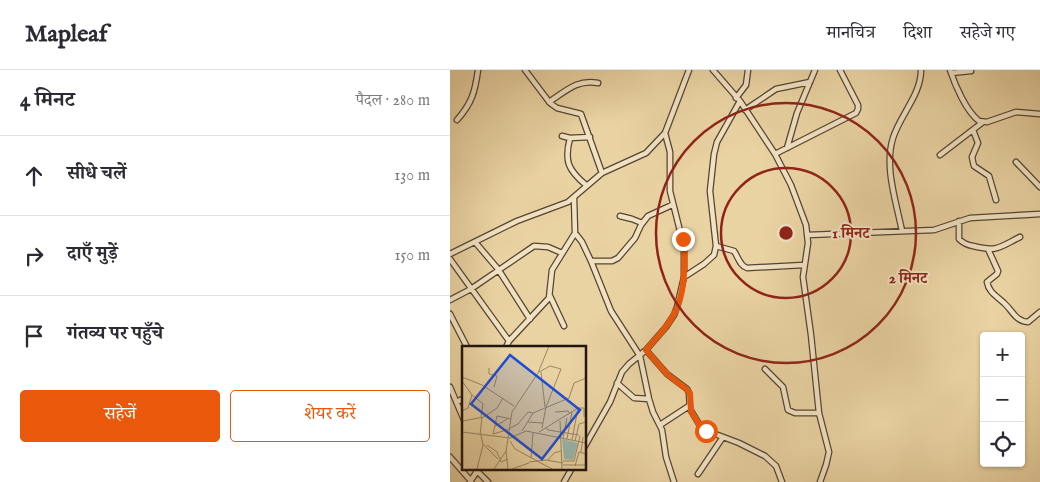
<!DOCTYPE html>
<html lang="hi">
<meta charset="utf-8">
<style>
:root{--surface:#fff;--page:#f2f2f3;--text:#2b2b33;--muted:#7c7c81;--line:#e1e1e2;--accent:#ea580c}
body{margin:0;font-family:"IM FELL English","Noto Serif Devanagari",serif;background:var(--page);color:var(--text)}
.controls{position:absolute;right:15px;bottom:15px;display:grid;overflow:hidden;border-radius:5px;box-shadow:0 1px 4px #0004}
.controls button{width:45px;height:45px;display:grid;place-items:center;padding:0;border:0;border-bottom:1px solid var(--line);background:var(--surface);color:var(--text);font:25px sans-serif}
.stop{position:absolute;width:15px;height:15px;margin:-11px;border:4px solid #ea580c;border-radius:50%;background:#fff}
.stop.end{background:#ea580c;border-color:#fff;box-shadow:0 1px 5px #0008}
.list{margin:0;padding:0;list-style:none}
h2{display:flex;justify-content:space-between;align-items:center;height:65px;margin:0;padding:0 20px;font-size:21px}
h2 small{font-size:16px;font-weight:400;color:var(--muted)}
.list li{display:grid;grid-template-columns:32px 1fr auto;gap:15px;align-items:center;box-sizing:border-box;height:80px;padding:0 20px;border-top:1px solid var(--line)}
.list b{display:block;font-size:19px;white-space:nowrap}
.list em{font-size:16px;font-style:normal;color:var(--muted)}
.actions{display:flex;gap:10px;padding:15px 20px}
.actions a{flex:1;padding:11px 0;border:1px solid var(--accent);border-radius:5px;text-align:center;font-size:18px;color:var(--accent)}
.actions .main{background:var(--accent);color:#fff}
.icon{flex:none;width:28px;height:28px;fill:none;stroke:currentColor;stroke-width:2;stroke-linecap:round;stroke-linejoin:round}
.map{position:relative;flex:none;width:590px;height:412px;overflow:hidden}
header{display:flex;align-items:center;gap:30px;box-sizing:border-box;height:70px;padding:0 25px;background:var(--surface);border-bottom:1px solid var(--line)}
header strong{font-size:24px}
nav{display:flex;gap:28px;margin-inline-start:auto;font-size:18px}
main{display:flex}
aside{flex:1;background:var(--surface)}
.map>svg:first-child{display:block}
</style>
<header>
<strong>Mapleaf</strong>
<nav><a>मानचित्र</a><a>दिशा</a><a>सहेजे गए</a></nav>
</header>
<main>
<aside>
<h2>4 मिनट<small>पैदल · 280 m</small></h2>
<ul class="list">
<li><svg class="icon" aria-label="ahead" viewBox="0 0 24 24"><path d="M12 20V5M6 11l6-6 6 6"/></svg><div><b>सीधे चलें</b></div><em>130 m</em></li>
<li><svg class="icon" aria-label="right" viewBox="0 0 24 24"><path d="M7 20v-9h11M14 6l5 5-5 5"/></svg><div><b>दाएँ मुड़ें</b></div><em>150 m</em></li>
<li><svg class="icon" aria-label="arrive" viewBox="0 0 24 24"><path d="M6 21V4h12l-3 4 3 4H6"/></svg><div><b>गंतव्य पर पहुँचे</b></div></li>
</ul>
<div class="actions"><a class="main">सहेजें</a><a>शेयर करें</a></div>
</aside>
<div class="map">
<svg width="590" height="412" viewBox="0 0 590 412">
<rect width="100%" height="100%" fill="#ead3a3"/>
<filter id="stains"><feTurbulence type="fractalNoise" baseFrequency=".004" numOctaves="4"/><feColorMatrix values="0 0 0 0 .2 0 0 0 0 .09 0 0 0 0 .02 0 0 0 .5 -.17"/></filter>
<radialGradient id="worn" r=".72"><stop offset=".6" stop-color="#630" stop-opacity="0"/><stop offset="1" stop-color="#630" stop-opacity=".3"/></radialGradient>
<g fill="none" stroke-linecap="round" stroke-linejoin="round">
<g stroke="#554432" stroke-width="7">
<path id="minor" d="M75 0 100 33 107 38 131 44 152 103
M263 0 290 31 325 84 341 115 356 155 358 173 353 207 361 265 369 343 379 382 376 395 370 412
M500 0C505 15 516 41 529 51L537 52 566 42 590 44
M501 3 521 1
M286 28 296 15 298 0
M99 32C116 21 127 9 148 13
M295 40 326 19 360 12
M7 50C22 33 25 22 28 0
M523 60 528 73 522 87 523 92 524 96 539 106 546 130
M112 66 120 68 140 67
M120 68C114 91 118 100 136 115
M337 78 347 43 365 0
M325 84 406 43 408 39V35L390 0
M490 85 533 52
M566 92 590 117
M170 146 182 149 192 153
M509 151V169C513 173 517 175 523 176 548 182 548 178 570 167
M452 161C446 131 434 97 443 68 450 45 471 25 471 0
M125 163 132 172 141 191 161 241 190 286 199 329 203 342 212 360 216 387 224 412
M358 165 484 160 520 148 590 144
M25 172 48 199 80 249
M266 176 284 181C288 187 290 196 297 198L354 195
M538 179 548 201 547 204 537 212C539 223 547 226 554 233 563 241 565 251 578 252L590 242
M0 184 67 151 118 132 152 103 196 83 215 63 239 0
M0 189 59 271
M141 191H162L168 188 185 168 191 155 198 146 222 135
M234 207 254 194 264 185 266 176 260 121 264 84 267 72 290 31
M100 226 114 256
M0 230 21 219 84 176 98 177 112 183
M0 244 17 277
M56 277 59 271 99 228 102 200 125 163 124 128
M196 280 217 304 237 319 239 323 240 339 252 359 289 373 315 386 326 396 332 412
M315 299 333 317 338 340 345 343H369
M167 313 184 328 199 329
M0 317 14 350
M7 332 14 328
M210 355 239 336
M135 376 160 332 172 302 179 294 196 280 216 257 224 245 227 237 234 207V177L220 121V82L215 63
M0 387 21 411
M27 401 38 412
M248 404 273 367
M20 412 29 398
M114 412 122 398"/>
</g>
<use href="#minor" stroke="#f1e2c3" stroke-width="4.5"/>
</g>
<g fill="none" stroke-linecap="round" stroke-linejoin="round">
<path stroke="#ea580c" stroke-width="6" d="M233 169C236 191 235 227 223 246 216 259 205 269 196 280L217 304 236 319 240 323 241 341 250 356 256 361"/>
</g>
<g fill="none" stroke="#8f2418" stroke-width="2.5">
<circle cx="336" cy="163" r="65"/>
<circle cx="336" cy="163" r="130"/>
</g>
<g transform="translate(12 276)">
<rect width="124" height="124" fill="#ead3a3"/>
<path d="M100 93 116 97 111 114 102 113Z" fill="#98b7ac"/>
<path fill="none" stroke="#9a8767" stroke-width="1" d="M27 22V28L35 30 32 41M77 26 88 20 99 23 84 61 80 82M79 26 83 61M0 31 20 39 52 60M0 35 10 49 6 62 0 65M10 49 21 58 19 71M93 66 106 65 108 68M1 75 22 71 35 62 41 52M98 75 100 123M66 76 81 77M32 81 47 72M84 81 86 84 117 89M48 82 56 78 66 66 71 67M60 85 71 67 107 52 112 37 124 32M0 86 48 92 64 85 124 97M77 86 116 62H122V71M31 88 35 70 49 73M31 88 48 83M18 89 20 71M101 92 105 72M105 93 110 66M110 94 116 62M48 95 53 103 90 123M113 95 117 78 124 76M21 98 36 113M25 99 35 106 39 116 46 113M119 106 121 91M69 112 71 87M86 114 92 107 99 105M101 115H112L118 90M67 116 84 114 101 117M101 119H124M113 120 117 106 124 108M15 123 21 99 19 89M32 123 44 105M46 123 44 105 50 66 76 27 87 0M50 123 67 117"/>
<path fill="#1d4ed8" fill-opacity="0.15" stroke="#1d4ed8" stroke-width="2.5" d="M48 9 118 64 80 113 9 58Z"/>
<rect width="124" height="124" fill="none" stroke="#23140c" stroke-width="2.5"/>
</g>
<circle cx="336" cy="163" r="8" fill="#8f2418" stroke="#f1e2c3" stroke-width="2.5"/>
<g font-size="15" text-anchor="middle" font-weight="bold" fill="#8f2418" stroke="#f1e2c3" stroke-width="4" stroke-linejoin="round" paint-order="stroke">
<text x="401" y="168">1 मिनट</text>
<text x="458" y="213">2 मिनट</text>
</g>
<rect width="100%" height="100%" filter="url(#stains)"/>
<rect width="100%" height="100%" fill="url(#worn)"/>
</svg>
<div class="controls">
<button>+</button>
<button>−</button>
<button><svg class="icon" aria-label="locate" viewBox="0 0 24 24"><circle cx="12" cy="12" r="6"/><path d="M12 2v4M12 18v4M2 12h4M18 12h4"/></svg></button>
</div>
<div class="stop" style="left:256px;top:361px"></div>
<div class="stop end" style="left:233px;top:169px"></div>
</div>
</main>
